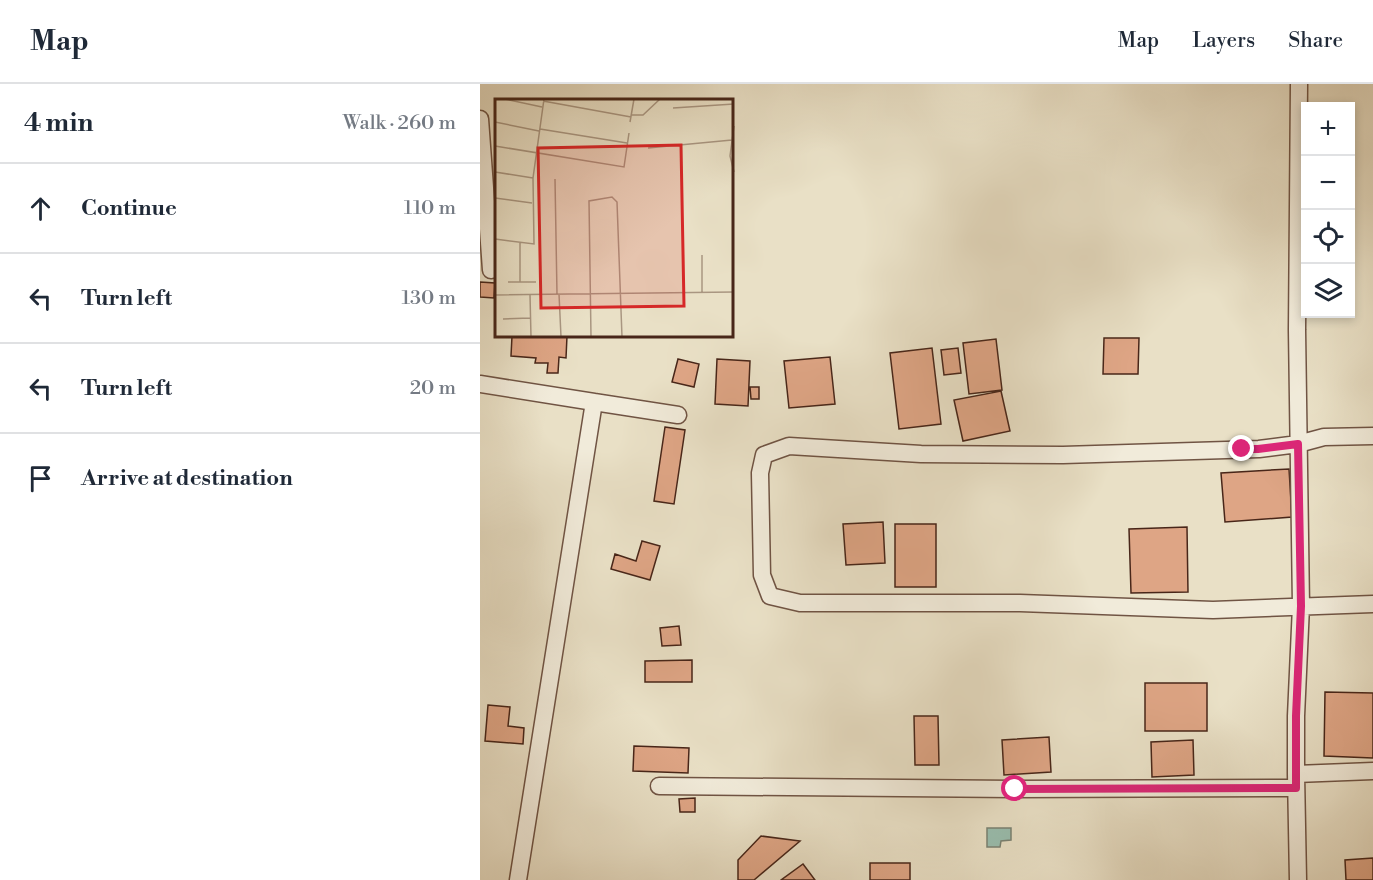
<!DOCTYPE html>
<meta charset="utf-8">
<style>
:root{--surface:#fff;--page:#f2f2f3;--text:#1f2937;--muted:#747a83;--line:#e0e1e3}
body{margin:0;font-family:"Libre Bodoni",serif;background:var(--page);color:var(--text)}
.controls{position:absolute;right:18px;top:18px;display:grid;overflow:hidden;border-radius:0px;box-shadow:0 3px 9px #0003}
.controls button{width:54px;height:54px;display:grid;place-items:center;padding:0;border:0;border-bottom:2px solid var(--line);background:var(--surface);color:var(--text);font:30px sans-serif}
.stop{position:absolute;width:18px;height:18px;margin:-14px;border:4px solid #db2777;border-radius:50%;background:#fff}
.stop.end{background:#db2777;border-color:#fff;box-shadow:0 2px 6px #0008}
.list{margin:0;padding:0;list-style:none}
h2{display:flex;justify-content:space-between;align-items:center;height:78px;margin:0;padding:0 24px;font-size:26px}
h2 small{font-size:20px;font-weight:400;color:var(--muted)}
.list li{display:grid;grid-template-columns:39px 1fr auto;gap:18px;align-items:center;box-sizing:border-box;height:90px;padding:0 24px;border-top:2px solid var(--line)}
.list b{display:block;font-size:22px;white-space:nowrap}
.list em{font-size:20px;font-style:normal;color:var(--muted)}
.icon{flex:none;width:33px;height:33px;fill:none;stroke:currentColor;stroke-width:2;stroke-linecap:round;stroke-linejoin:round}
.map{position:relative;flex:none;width:893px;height:796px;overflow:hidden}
header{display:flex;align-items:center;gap:36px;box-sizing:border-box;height:84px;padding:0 30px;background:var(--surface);border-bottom:2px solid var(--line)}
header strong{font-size:28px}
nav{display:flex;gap:33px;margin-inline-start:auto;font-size:21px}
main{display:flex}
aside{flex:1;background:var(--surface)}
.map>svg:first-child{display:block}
</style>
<header>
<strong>Map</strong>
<nav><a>Map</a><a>Layers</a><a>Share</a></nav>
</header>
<main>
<aside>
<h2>4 min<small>Walk · 260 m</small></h2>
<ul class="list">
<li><svg class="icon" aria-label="ahead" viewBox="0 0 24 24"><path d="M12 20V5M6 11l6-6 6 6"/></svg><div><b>Continue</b></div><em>110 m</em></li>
<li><svg class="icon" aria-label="left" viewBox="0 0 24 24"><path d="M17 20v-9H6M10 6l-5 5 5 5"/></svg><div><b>Turn left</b></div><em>130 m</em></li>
<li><svg class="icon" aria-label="left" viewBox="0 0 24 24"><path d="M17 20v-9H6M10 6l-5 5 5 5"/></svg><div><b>Turn left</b></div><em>20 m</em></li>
<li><svg class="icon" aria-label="arrive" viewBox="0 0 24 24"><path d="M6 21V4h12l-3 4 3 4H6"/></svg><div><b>Arrive at destination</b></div></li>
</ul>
</aside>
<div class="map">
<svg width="893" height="796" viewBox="0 0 893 796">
<rect width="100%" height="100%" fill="#e9e0c6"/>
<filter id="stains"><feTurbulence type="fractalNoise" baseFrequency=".00333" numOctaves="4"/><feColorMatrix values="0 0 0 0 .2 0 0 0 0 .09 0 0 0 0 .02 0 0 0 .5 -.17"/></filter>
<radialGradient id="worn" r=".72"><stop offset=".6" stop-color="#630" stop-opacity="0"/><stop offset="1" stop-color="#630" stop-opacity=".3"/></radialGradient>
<path fill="#99beaf" stroke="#798173" stroke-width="1.5" d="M507 744H531V756L521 757 520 763H507Z"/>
<path fill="#dea585" stroke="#482619" stroke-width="1.5" d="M0 198 15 199 14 214 0 213Z
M32 252H87L86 274 79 273 78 289H67L68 279H55L56 274 31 272Z
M624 254H659L658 290H623Z
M516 255 522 306 489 310 483 259Z
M452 264 461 340 419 345 410 269Z
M478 264 481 289 464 291 461 266Z
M350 273 355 320 309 324 304 277Z
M198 275 219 280 214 303 192 298Z
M237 275 270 277 268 322 235 320Z
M270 303H279V315H271Z
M521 307 530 347 483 357 474 316Z
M185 343 205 346 194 420 174 417Z
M809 385 812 433 745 438 741 389Z
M403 438 405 479 366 481 363 440Z
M415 440H456V503H415Z
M707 443 708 508 651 509 649 445Z
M162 457 180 462 170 496 131 485 135 470 156 477Z
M199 542 201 561 182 562 180 544Z
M212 576V598H165V577Z
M665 599H727V647H665Z
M845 608 893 609V674L844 672Z
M8 621 30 623 28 642 44 644 43 660 5 657Z
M434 632H458L459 681H435Z
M569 653 571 688 524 691 522 656Z
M713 656 714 691 672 693 671 658Z
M154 662 209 664 208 689 153 687Z
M215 714V728H200L199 715Z
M281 752 320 757 274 796H258V776Z
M893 774V796H866L865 776Z
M390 779H430V796H390Z
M323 780 335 796H301Z"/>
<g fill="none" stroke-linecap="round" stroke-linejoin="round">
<g stroke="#705444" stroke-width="19">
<path id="minor" d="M0 35 11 186
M0 300 114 318 38 796
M114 318 198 331
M893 352 844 353 818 360 779 365 583 371 441 370 309 362 284 371 280 389 282 491 290 512 320 519H540L733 526 893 520
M816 690 893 687
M179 702 535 705 816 704
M818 796 816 690V632L821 522 817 246 819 0"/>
</g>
<use href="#minor" stroke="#f1ebda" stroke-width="16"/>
</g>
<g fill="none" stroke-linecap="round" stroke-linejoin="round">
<path stroke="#db2777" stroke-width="8" d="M535 705 816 704V632L821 522 818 360 778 365H762"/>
</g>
<g transform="translate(15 15)">
<rect width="238" height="238" fill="#e9e0c6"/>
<path fill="none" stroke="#a99681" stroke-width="1.5" d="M10 0 47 8M48 2 136 18M178 9 239 5M136 16H148L165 0M0 23 44 32M135 23 139 0M239 27 235 57 239 73M45 30 132 44M0 47 129 68 134 34M153 49 237 41M0 73 38 79M60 80 62 195M0 99 37 104M0 140 39 145 38 79 49 0M25 144V183M207 156V193M13 183H41M64 195 66 238M0 196 239 193M35 196 36 238M8 220 35 219M96 238 94 102 117 98 122 103 127 238"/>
<path fill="#d62828" fill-opacity="0.15" stroke="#d62828" stroke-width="3" d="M186 46 189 207 46 209 43 49Z"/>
<rect width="238" height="238" fill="none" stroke="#482619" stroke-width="3"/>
</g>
<rect width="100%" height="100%" filter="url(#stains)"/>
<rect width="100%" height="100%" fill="url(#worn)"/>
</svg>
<div class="controls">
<button>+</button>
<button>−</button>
<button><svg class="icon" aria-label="locate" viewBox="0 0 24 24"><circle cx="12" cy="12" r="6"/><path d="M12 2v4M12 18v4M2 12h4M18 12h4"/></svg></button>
<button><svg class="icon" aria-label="layers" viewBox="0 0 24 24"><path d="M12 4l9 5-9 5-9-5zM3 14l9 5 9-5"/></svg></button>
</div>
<div class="stop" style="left:535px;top:705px"></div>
<div class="stop end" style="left:762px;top:365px"></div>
</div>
</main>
